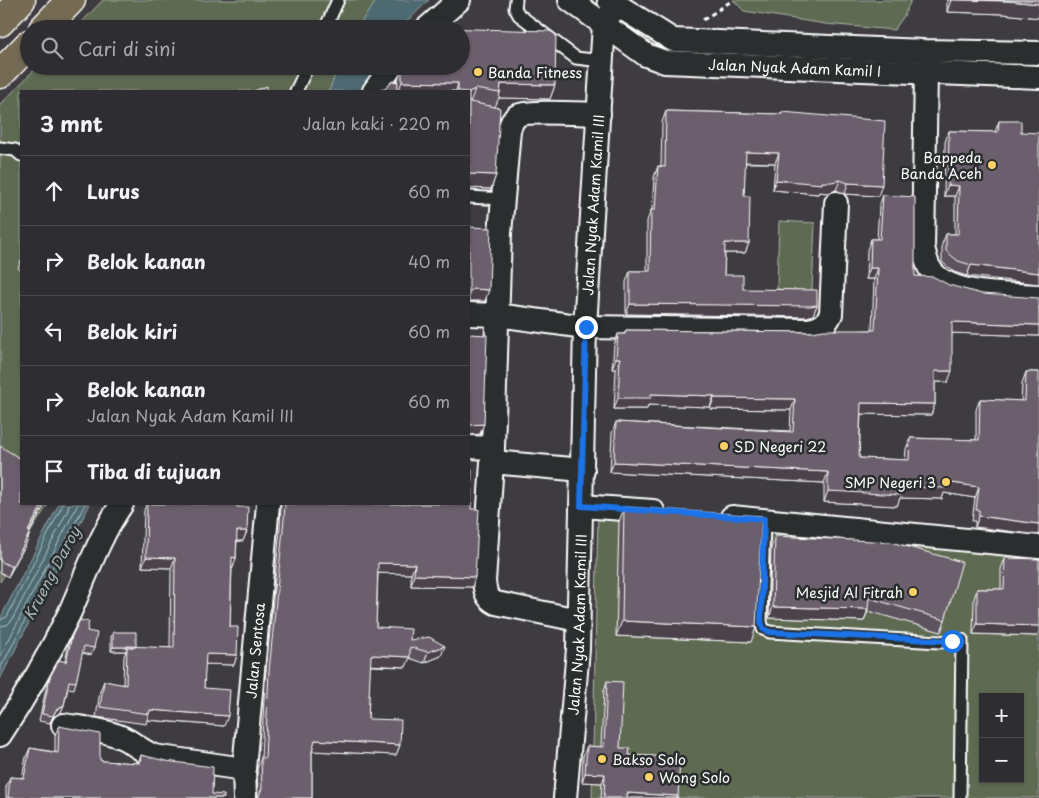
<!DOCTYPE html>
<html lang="id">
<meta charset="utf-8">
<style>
:root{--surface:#2e2d31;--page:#363539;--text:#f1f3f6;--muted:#a7a8ab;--line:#49494d}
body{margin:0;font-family:"Playpen Sans",sans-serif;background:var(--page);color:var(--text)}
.controls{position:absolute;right:15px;bottom:15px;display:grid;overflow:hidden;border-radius:0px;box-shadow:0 1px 4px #0004}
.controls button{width:45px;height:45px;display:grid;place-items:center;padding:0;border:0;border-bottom:1px solid var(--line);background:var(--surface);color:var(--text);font:25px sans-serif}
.stop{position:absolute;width:15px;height:15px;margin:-11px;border:4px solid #1a73e8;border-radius:50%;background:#fff}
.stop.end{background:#1a73e8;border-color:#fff;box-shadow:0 1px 5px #0008}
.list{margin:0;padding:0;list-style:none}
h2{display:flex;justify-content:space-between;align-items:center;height:65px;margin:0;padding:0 20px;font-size:21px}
h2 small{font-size:16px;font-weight:400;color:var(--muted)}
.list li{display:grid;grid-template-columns:32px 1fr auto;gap:15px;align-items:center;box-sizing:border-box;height:70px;padding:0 20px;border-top:1px solid var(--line)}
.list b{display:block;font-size:19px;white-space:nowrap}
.list p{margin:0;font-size:16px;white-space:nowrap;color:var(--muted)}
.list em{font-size:16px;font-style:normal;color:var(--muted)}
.icon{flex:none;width:28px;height:28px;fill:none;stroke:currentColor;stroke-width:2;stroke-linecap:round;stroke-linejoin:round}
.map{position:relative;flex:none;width:1039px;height:798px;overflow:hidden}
.search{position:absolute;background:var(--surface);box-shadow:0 1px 4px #0004;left:20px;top:20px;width:450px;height:55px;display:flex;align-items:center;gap:12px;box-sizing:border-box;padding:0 18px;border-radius:28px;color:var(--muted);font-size:19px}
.panel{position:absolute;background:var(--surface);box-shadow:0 1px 4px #0004;left:20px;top:90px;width:450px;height:415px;border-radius:0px}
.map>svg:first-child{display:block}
</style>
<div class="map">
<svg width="1039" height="798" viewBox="0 0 1039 798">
<rect width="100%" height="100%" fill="#3e3c41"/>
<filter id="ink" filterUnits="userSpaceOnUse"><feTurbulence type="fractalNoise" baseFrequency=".02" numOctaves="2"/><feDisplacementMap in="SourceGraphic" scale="10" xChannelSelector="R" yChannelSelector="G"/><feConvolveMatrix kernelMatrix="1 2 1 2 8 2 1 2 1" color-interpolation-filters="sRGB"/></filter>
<g filter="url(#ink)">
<path fill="#5e6b52" stroke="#aeb5a8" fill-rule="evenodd" d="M103 0H377L356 29H75Z
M733 0H911L904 16 894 30 825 24 744 11Z
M38 66H339L329 91H21V504H48L0 582V105Z
M779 221 815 223 812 291 777 289Z
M598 514 1039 547V798H592ZM983 697H1020V779H983Z"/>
<path fill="#4d6971" stroke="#94a5aa" d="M377 0H429L399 29H356Z
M339 66H374L361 91H329Z
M59 504H90L0 679V619Z"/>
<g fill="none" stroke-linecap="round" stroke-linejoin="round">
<path stroke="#b8c3c6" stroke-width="1" d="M0 620 7 617 63 504
M0 626 7 625 12 620 68 510 69 504
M0 657 78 504
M0 669 85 504"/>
<g stroke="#fff" stroke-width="15">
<path id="lane" d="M516 0 515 8 519 15 576 58 601 61
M325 29 338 0
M296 91 308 66
M0 148 15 150 21 155
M469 197 503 199
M764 519 761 621 763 629 770 632 939 642 962 640 960 798"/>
</g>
<g stroke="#fff" stroke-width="26">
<g id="street">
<path id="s1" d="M570 0 646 55 665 62 1039 77"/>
<path d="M609 0 673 40 923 51 1039 53"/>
<path d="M426 29 459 0"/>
<path d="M926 73 923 248C925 254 926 261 929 267 945 297 1010 294 1039 296"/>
<path d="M374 91 392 66"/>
<path d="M469 314 497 315 585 327 808 330C820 328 826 325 831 314L836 203"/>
<path d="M469 447 493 448"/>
<path d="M492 462 583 470"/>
<path d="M581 506 653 511"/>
<path d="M732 517 1039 547"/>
<path d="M578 620 496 603C486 598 485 591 484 581L493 448 500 233 509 130C511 124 512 120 517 116 525 110 586 114 599 114"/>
<path d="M63 725C83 728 109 730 127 740 137 746 144 752 154 756L244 769"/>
<path d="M0 735C26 696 48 657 69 614 86 577 98 538 122 504"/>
<path id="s2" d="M245 798 244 769 268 504"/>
<path id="s3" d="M565 798 578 649 585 327 604 24 616 5"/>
</g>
</g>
<g stroke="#fff" stroke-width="31">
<path id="highway" d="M0 22 21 0
M43 29 71 0
M0 74 29 44"/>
</g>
<path stroke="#fff" stroke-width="3" stroke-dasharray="5 4" stroke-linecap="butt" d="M703 20 733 0"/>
<use href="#lane" stroke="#2a2d2e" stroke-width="11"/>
<use href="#street" stroke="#2a2d2e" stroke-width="22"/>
<use href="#highway" stroke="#746b52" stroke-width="28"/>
</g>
<path fill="#5d525e" stroke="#fff" d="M947 0H1039V18L1004 14 947 12Z
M402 68 555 85 550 99 499 98 495 107 471 103 496 175 491 189 469 188V91H378L385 89 397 82Z
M666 111 781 114 782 112 878 196 845 194 836 190 828 193 819 192 818 194 773 190 775 163H745L744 196 749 243 745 253H725L724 275 743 289 817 305 813 315 807 317 626 314V282L630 271H647V221L651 210H652L654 177 658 166H661L662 122Z
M999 121 1021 132 967 276 954 272 942 262V244L946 234H955V196H944L945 142 949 131 995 132Z
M883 195 915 276 1039 336 952 333 948 382H935V404L931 415 861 414 859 458 905 460 906 449 910 438 976 440V410L980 399 1021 401 1022 383 1026 372H1039L975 527V521H972L975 498 944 493 942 499 900 498 897 506 824 502V483L610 472 612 433 616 422 790 431 791 410 710 409V407L648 405 647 409H614L616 369H612L614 345 618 334H624L626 330 812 332 872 330 874 279H866L867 250 871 239H877L879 206Z
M21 260V271L18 268Z
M0 446 45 504 30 532 27 542 8 577 0 572Z
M146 504H237V507L247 531 243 541H237L236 558 233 568H232L230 627 237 655 234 665 205 664 204 688 224 726 147 720 146 724 96 717 100 691 104 681 123 685 124 656 126 651H111V636L113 632 136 647 170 648 171 568 142 567 144 511Z
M281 504H469L471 509 472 587 411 586V574L378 573 376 627 410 640 441 656 424 663 409 658 406 667 370 666 368 719 400 745 396 755 312 751V798H257L258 796 257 769 261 758 265 681 280 529Z
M624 507 751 642 616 636 619 522Z
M775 536 945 620 941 632 868 611 864 621 769 618 771 548Z
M1005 558 1038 636 973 634 974 599 977 589H1001V569Z
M87 631 94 648 91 655 82 653 76 682 74 689 68 688 64 705 61 712 53 717 50 723 39 721 47 684 50 677 65 661 69 643 72 636Z
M607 681 620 748 678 796 677 798H601L602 783 582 782 583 756 587 746 601 747 604 691Z
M59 726 102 761 138 763 141 755 212 794 224 798H6V787L10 777 22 778 26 757 30 748 55 752V735Z"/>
<path fill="#4c424c" stroke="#fff" d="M951 0 1009 1 1039 4V18L1004 14 947 12Z
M402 82 458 83 456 91H398Z
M501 84 555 85 550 99 499 98 500 93Z
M475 89 470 103H469V92Z
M746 152 779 153 775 163 742 162Z
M469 174 496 175 491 189 469 188Z
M776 180 822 182 840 180 836 190 828 193 819 192 818 194 773 190Z
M848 183 882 185 878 196 845 194Z
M948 185 959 186 955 196H944Z
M725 243H749L745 253H721Z
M971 265 1039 273V284L967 276Z
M870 268H878L874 279H866Z
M473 289 489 290 485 301H469V292Z
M630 304 817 305 813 315 807 317 626 314Z
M952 322 1039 325V336L948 333Z
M616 358H620L616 369H612Z
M935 371H952L948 382H931Z
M651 394 714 396 710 407 648 405 647 409H614L618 398Z
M714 398 795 399 791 410 710 409Z
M861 403 935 404 931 415 857 414Z
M484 424 480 434 469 435V425Z
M614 462 828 472 824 483 610 472Z
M946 482 979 487 975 498 944 493 942 499 900 498 897 506 824 502 828 491 901 487Z
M43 504H45L24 541 28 531Z
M979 516 1039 524V535L975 527Z
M237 531H247L243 541H234Z
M30 532 27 542 8 577 12 567Z
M146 557 175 558 171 568 142 567Z
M232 557 236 558 233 568 229 567Z
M378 563 415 564 411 574 374 573Z
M414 575 475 577 472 587 411 586Z
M773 607 868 609 864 621 769 618Z
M622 621 756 627 751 642 616 636Z
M977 624 1039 626V634L1038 636 973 634Z
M445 646 441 656 424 663 428 652Z
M113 647H127L126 651H111Z
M206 654 237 655 234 665 202 664Z
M371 655 410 657 406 667 367 665Z
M64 705 61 712 53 717 50 723 56 710Z
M150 710 228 716 224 726 147 720Z
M315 740 400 745 396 755 311 751Z
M585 773 605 774 602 783 582 782Z
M627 793 678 796 677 798H626Z"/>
<path fill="#6c5f6d" stroke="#fff" d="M986 0H1039V4L1009 1Z
M430 28H435L550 31 556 35 555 85 501 84 500 93 475 89 469 92 458 91V83L402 82V68L403 66H461V29Z
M392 81 398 82 397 91H378V90L385 89Z
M267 86V91H254Z
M469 101 470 102 500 108 496 175 469 174Z
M666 111 782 114V112L885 121 882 185 848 183 840 180 832 182H822V184L776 180 779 153 746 152 744 196H750L749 243H725L724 275H743V289L817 290V305L811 306 630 304V271H650L651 210H655L658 166 665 167Z
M999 121H1021V132L1039 133V273L971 265 958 261 946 251V234H958L959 186 948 185 949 131 998 132Z
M883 195 915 197V276L934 277 949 285 982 294 1039 298V325L952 322V371H935V404L861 403 859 458 909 460 910 438 979 440 980 399 1025 401 1026 372H1039V524L979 516V510H976L979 487 946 482V488L901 487V495L828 491V472L614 462 616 422 793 432 795 399 714 398V396L651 394V398H618L620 358H616L618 334H625L626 330 812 332 824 330H875L878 268H870L871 239H880Z
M469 227 491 228 489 290 473 289 469 292Z
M469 334 487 335 484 424 469 425Z
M0 446 21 459V504H43L28 531 30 532 12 567 0 561Z
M469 470H472L471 509H479L475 577 414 575 415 564 378 563 376 627 411 629 410 640 429 637 445 646 428 652 410 647V657L371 655 368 719 401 720 400 745 315 740 312 751V798H258L262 788 261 758H265L269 671 284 519 285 504H469Z
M147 504H237V507H248L247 531H237L236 558 232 557 230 627H238L237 655 206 654 204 688 230 690 228 716 150 710 149 714 100 707 104 681 126 685 127 646 174 648 175 558 146 557Z
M624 507 762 516 756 627 622 621Z
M775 536 891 542 962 562 945 620 869 598 868 609 773 607Z
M1005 558 1039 559V626L977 624V589H1004Z
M80 620 89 622 87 631 97 633 94 648 84 646 76 682 69 681 64 705 56 710 53 716 42 714 50 677 59 660 66 662 72 636Z
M113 632H136V647H113Z
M607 681 623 682 620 748H630L629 755 680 757 678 796 627 793V798H604L605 774 585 773 587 746 604 747Z
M59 726 100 734V760L102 761 140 763 141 755 166 761 213 767 212 794 224 795V798H8L10 777 24 778 30 748 58 753Z"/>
</g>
<g fill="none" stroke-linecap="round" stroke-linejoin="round" filter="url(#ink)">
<path stroke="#1a73e8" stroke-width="6" d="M586 327 581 506 764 519 761 621 763 629 770 632 952 641"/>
</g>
<g fill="#ffd166" stroke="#2a2d2e" stroke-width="2">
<circle cx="478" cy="72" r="5"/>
<circle cx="992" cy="165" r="5"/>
<circle cx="724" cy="446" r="5"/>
<circle cx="946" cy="482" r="5"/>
<circle cx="913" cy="592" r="5"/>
<circle cx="602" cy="759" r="5"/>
<circle cx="649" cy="777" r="5"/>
</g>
<g text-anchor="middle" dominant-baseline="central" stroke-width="5" stroke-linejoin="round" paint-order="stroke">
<g font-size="14" fill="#fff" stroke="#2a2d2e">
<text stroke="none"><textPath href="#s1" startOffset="244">Jalan Nyak Adam Kamil I</textPath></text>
<text stroke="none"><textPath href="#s3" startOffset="594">Jalan Nyak Adam Kamil III</textPath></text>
<text stroke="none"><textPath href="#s3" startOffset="174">Jalan Nyak Adam Kamil III</textPath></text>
<text stroke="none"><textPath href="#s2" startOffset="148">Jalan Sentosa</textPath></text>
</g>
<g font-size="14" fill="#fff" stroke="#2a2d2e" text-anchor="start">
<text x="488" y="72">Banda Fitness</text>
<text x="982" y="157" text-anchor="end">Bappeda<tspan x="982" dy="16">Banda Aceh</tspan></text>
<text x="734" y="446">SD Negeri 22</text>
<text x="936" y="482" text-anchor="end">SMP Negeri 3</text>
<text x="903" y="592" text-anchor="end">Mesjid Al Fitrah</text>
<text x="612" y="759">Bakso Solo</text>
<text x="659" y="777">Wong Solo</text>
</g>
<g font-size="15" font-style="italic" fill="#a6b4b8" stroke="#2a2d2e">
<text transform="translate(51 573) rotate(-62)">Krueng Daroy</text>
</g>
</g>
</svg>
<div class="controls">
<button>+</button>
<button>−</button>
</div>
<div class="stop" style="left:952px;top:641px"></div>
<div class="stop end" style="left:586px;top:327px"></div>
<div class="search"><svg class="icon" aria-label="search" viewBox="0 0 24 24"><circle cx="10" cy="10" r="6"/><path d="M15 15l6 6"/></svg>Cari di sini</div>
<section class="panel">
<h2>3 mnt<small>Jalan kaki · 220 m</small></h2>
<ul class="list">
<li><svg class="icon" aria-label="ahead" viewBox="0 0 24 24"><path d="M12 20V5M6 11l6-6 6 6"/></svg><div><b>Lurus</b></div><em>60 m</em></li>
<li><svg class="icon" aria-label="right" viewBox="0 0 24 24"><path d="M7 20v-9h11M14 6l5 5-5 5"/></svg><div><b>Belok kanan</b></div><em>40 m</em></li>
<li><svg class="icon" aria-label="left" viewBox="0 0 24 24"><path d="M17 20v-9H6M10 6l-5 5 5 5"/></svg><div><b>Belok kiri</b></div><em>60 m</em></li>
<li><svg class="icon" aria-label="right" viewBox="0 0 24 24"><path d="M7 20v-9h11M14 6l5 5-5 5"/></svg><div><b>Belok kanan</b><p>Jalan Nyak Adam Kamil III</p></div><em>60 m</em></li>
<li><svg class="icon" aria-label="arrive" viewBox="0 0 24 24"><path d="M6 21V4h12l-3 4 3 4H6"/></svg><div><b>Tiba di tujuan</b></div></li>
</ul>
</section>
</div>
